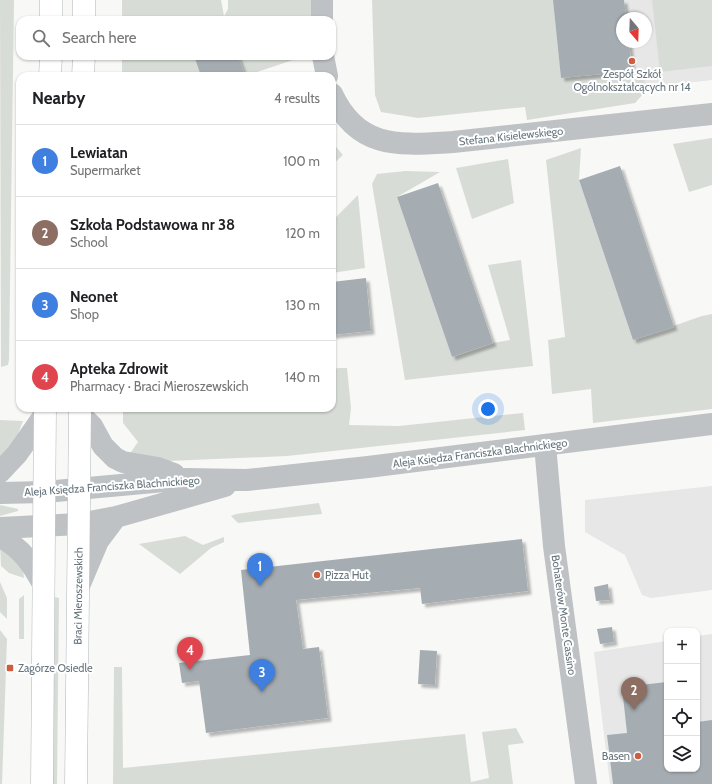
<!DOCTYPE html>
<meta charset="utf-8">
<style>
:root{--surface:#fff;--page:#f2f2f2;--text:#202124;--muted:#757577;--line:#e0e0e0;--accent:#cd5d41}
body{margin:0;font-family:Cabin,sans-serif;background:var(--page);color:var(--text)}
.controls{position:absolute;right:12px;bottom:12px;display:grid;overflow:hidden;border-radius:8px;box-shadow:0 1px 3px #0004}
.controls button{width:36px;height:36px;display:grid;place-items:center;padding:0;border:0;border-bottom:1px solid var(--line);background:var(--surface);color:var(--text);font:20px sans-serif}
.compass{position:absolute;left:616px;top:12px;width:36px;height:36px;border-radius:50%;background:var(--surface);box-shadow:0 1px 3px #0004;rotate:161deg}
.you{position:absolute;left:488px;top:409px;width:14px;height:14px;margin:-10px;border:3px solid #fff;border-radius:50%;background:#1a73e8;box-shadow:0 0 0 6px #1a73e833}
.badge{display:grid;place-items:center;width:26px;height:26px;border-radius:50%;background:var(--accent);color:#fff;font-size:13px;font-weight:700}
.pin{position:absolute;translate:-50% -33px;filter:drop-shadow(0 1px 2px #0008)}
.pin::after{content:'';position:absolute;top:21px;width:14px;height:12px;background:inherit;clip-path:polygon(0 0,100% 0,50% 100%)}
.list{margin:0;padding:0;list-style:none}
h2{display:flex;justify-content:space-between;align-items:center;height:52px;margin:0;padding:0 16px;font-size:17px}
h2 small{font-size:13px;font-weight:400;color:var(--muted)}
.list li{display:grid;grid-template-columns:26px 1fr auto;gap:12px;align-items:center;box-sizing:border-box;height:72px;padding:0 16px;border-top:1px solid var(--line)}
.list b{display:block;font-size:15px;white-space:nowrap}
.list p{margin:0;font-size:13px;white-space:nowrap;color:var(--muted)}
.list em{font-size:13px;font-style:normal;color:var(--muted)}
.icon{flex:none;width:22px;height:22px;fill:none;stroke:currentColor;stroke-width:2;stroke-linecap:round;stroke-linejoin:round}
.map{position:relative;flex:none;width:712px;height:784px;overflow:hidden}
.search{position:absolute;background:var(--surface);box-shadow:0 1px 3px #0004;left:16px;top:16px;width:320px;height:44px;display:flex;align-items:center;gap:10px;box-sizing:border-box;padding:0 14px;border-radius:12px;color:var(--muted);font-size:15px}
.panel{position:absolute;background:var(--surface);box-shadow:0 1px 3px #0004;left:16px;top:72px;width:320px;height:340px;border-radius:12px}
.map>svg:first-child{display:block}
</style>
<div class="map">
<svg width="712" height="784" viewBox="0 0 712 784">
<defs>
<filter id="shadow"><feDropShadow dx="3.5" dy="3.5" stdDeviation="1" flood-color="#0004"/></filter>
</defs>
<rect width="100%" height="100%" fill="#f8f8f6"/>
<path fill="#e6e7e6" fill-rule="evenodd" d="M544 0H712V80L556 98ZM622 18H646V42H622Z
M712 486V590L651 598 642 595 625 555 585 532V500Z
M712 634V784H610L594 652 667 641V769H697V636Z"/>
<path fill="#d8dcd6" d="M0 0H14L9 360 8 365 1 367Z
M122 0H221L224 16 228 9V0H316V20H225L224 17 214 20H122Z
M372 0H553L561 78 632 71 645 72 644 93 635 103 527 120 525 107 418 118 381 112 375 95Z
M652 0H712V66L660 72Z
M122 56H194L201 76H122Z
M238 56H297L296 59 245 76Z
M712 138V185L689 192 673 144Z
M332 142 343 155 332 165Z
M581 148 579 180 633 340 702 316 712 314V409L593 423 591 389 552 394 548 340 565 337 546 160Z
M508 159 514 203 472 219 456 168Z
M405 171 440 172 397 197 452 357 493 343 510 340 488 265 521 260 533 366 405 380 372 184 377 174Z
M358 195 365 268 332 273V221Z
M339 368H347L351 408 349 425 399 426 523 413 525 430 287 456 168 461 129 455 138 442 123 423V408H332V369Z
M0 420 23 421 18 434 0 462Z
M319 503 322 514 238 523 231 516 236 514Z
M0 505 18 509V511L0 516Z
M185 536 203 545 224 537V542L211 548 180 574 139 544Z
M0 543 23 570 24 578 9 573 1 566Z
M0 582 7 598V619L0 612Z
M24 595V639H19V599Z
M55 597 59 598 57 784H53Z
M0 630 7 639 2 784H0Z
M114 667H122L123 768 465 734 471 782 489 778 482 732 516 728 524 743 508 745 513 784H113Z"/>
<path fill="#a6adb2" filter="url(#shadow)" d="M553 0H624L626 18H622V42H629L632 71 561 78Z
M194 56H238L245 76H201Z
M620 166 674 327 633 340 579 180Z
M438 183 493 343 452 357 397 197Z
M366 278 371 331 332 335V282Z
M522 539 528 591 422 604 420 588 296 600 303 649 319 647 328 718 206 733 199 681 182 683 179 663 250 655 241 570Z
M608 584 610 600 596 601 594 587Z
M612 627 614 642 600 644 597 629Z
M420 650 437 651 435 685 418 684Z
M667 682V769H697V722L712 720V784H613L607 735 627 733 622 687Z"/>
<g fill="none" stroke-linecap="round" stroke-linejoin="round">
<g stroke="#b0b6ba" stroke-width="23">
<g id="secondary">
<path d="M51 20V0"/>
<path d="M84 20V0"/>
<path d="M50 76 51 56"/>
<path d="M83 76 84 56"/>
<path d="M42 784 45 408"/>
<path id="s1" d="M76 784 80 408"/>
</g>
</g>
<path stroke="#bec2c5" stroke-width="22" d="M322 20V0
M323 56 327 76
M332 94C358 150 399 145 453 142L712 114
M545 445 554 546 586 784"/>
<path stroke="#bec2c5" stroke-width="22" d="M80 414 92 426 103 446 115 458 123 462 158 468 174 474
M0 472 17 454 45 414
M0 493 45 492 186 479 247 480 368 467 712 424
M0 528 79 524 116 517 225 486
M0 537C22 548 33 565 44 586
M79 586 98 541 116 517"/>
<use href="#secondary" stroke="#fff" stroke-width="22"/>
</g>
<g fill="#cd5d41" stroke="#fff" stroke-width="1.5">
<circle cx="632" cy="61" r="4"/>
<circle cx="317" cy="575" r="4"/>
<rect x="6" y="664" width="8" height="8" rx="2"/>
<circle cx="638" cy="756" r="4"/>
</g>
<g text-anchor="middle" dominant-baseline="central" stroke-width="4" stroke-linejoin="round" paint-order="stroke">
<g font-size="11" fill="#66747d" stroke="#fff" text-anchor="start">
<text x="632" y="74" text-anchor="middle">Zespół Szkół<tspan x="632" dy="13">Ogólnokształcących nr 14</tspan></text>
<text x="325" y="575">Pizza Hut</text>
<text x="18" y="668">Zagórze Osiedle</text>
<text x="630" y="756" text-anchor="end">Basen</text>
</g>
<g font-size="11" fill="#66747d" stroke="#fff">
<text transform="translate(511 136) rotate(-6)">Stefana Kisielewskiego</text>
<text transform="translate(480 453) rotate(-7)">Aleja Księdza Franciszka Blachnickiego</text>
<text transform="translate(112 486) rotate(-4)">Aleja Księdza Franciszka Blachnickiego</text>
<text stroke="none"><textPath href="#s1" startOffset="188">Braci Mieroszewskich</textPath></text>
<text transform="translate(564 615) rotate(82)">Bohaterów Monte Cassino</text>
</g>
</g>
</svg>
<div class="controls">
<button>+</button>
<button>−</button>
<button><svg class="icon" aria-label="locate" viewBox="0 0 24 24"><circle cx="12" cy="12" r="6"/><path d="M12 2v4M12 18v4M2 12h4M18 12h4"/></svg></button>
<button><svg class="icon" aria-label="layers" viewBox="0 0 24 24"><path d="M12 4l9 5-9 5-9-5zM3 14l9 5 9-5"/></svg></button>
</div>
<svg class="compass" viewBox="-18 -18 36 36"><path d="M0-13l5 13h-10z" fill="#e53935"/><path d="M0 13l5-13h-10z" fill="#757577"/></svg>
<div class="you"></div>
<div class="pin badge" style="left:260px;top:586px;background:#3f7fe0">1</div>
<div class="pin badge" style="left:634px;top:710px;background:#8d6e63">2</div>
<div class="pin badge" style="left:262px;top:692px;background:#3f7fe0">3</div>
<div class="pin badge" style="left:190px;top:670px;background:#e0444e">4</div>
<div class="search"><svg class="icon" aria-label="search" viewBox="0 0 24 24"><circle cx="10" cy="10" r="6"/><path d="M15 15l6 6"/></svg>Search here</div>
<section class="panel">
<h2>Nearby<small>4 results</small></h2>
<ul class="list">
<li><span class="badge" style="background:#3f7fe0">1</span><div><b>Lewiatan</b><p>Supermarket</p></div><em>100 m</em></li>
<li><span class="badge" style="background:#8d6e63">2</span><div><b>Szkoła Podstawowa nr 38</b><p>School</p></div><em>120 m</em></li>
<li><span class="badge" style="background:#3f7fe0">3</span><div><b>Neonet</b><p>Shop</p></div><em>130 m</em></li>
<li><span class="badge" style="background:#e0444e">4</span><div><b>Apteka Zdrowit</b><p>Pharmacy · Braci Mieroszewskich</p></div><em>140 m</em></li>
</ul>
</section>
</div>
